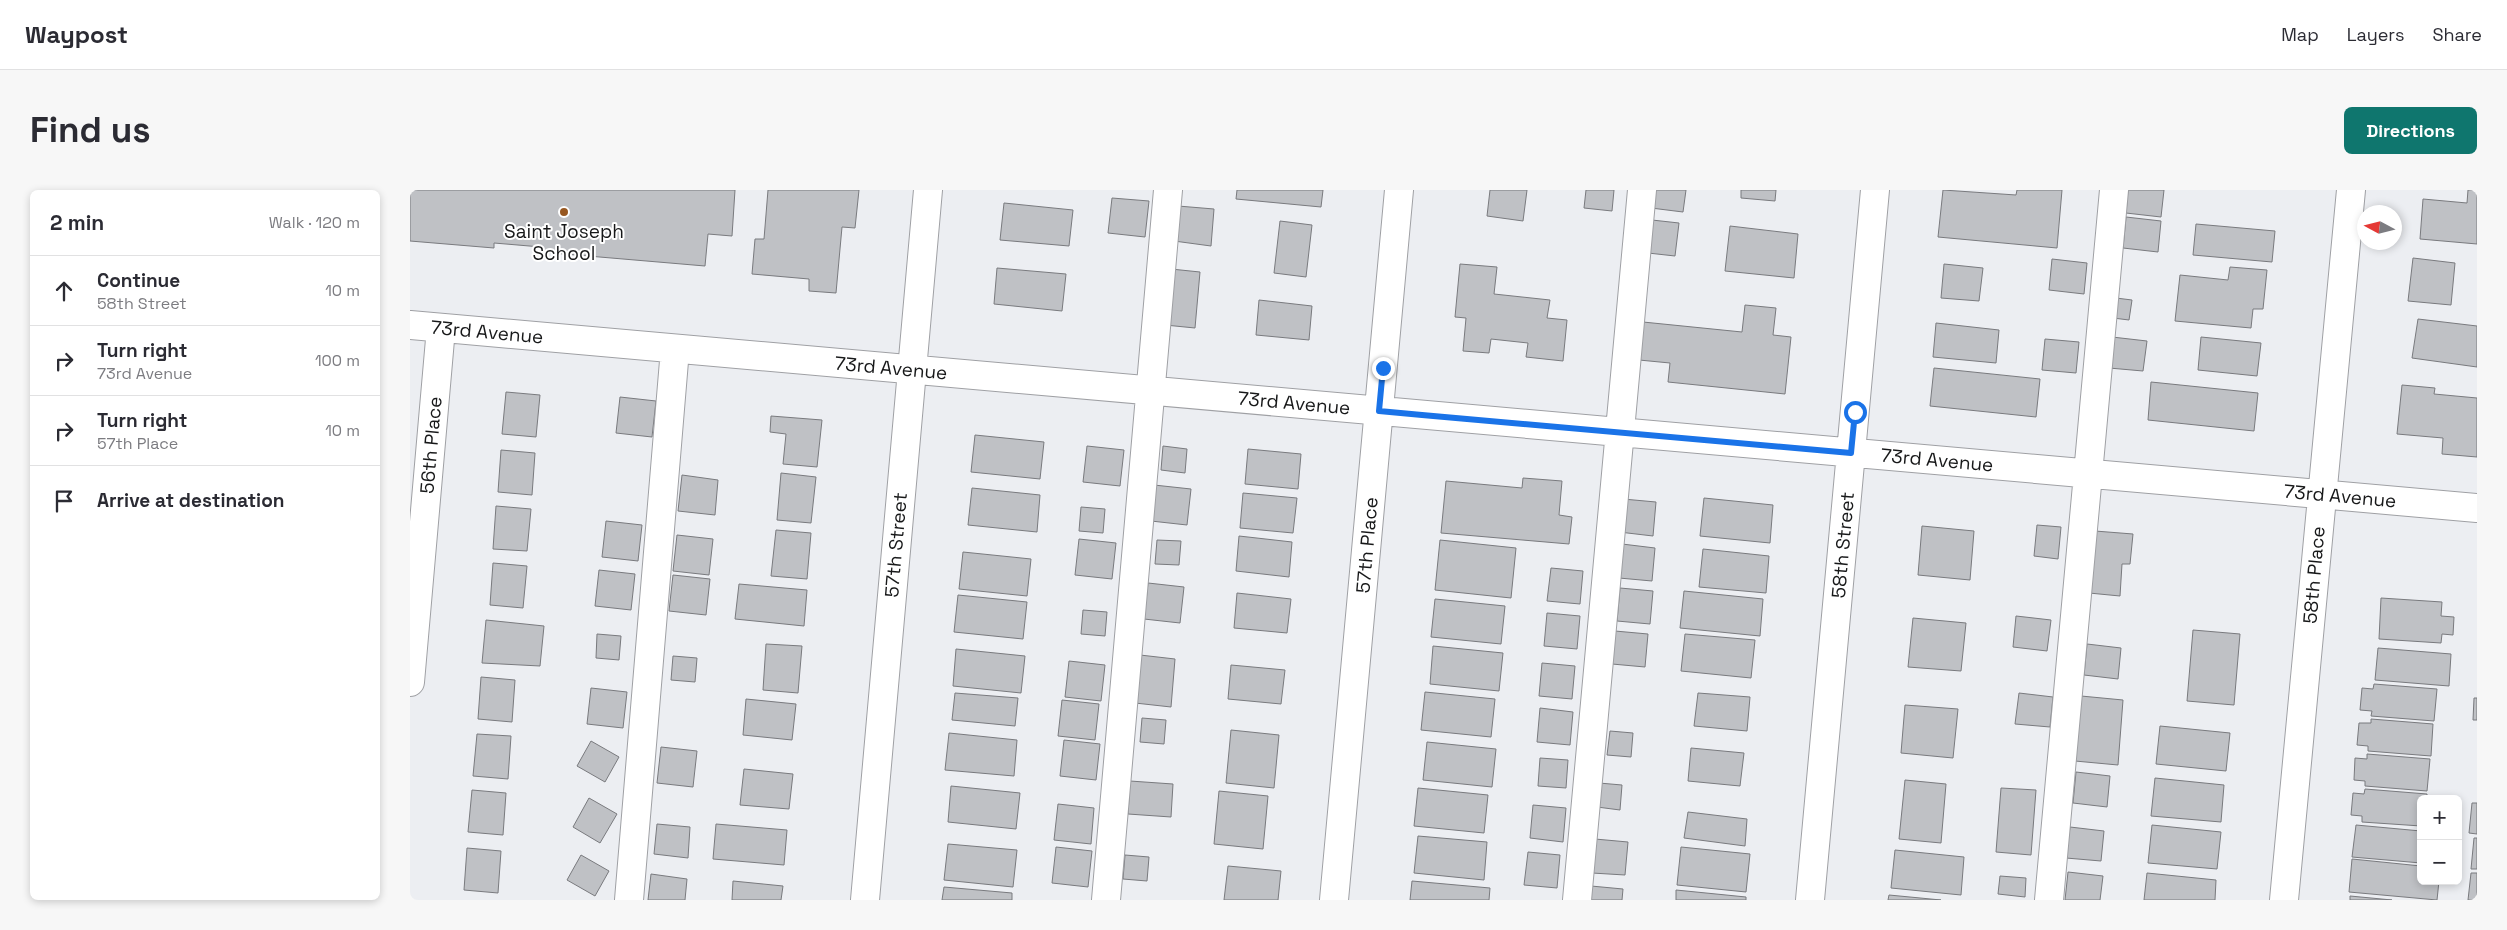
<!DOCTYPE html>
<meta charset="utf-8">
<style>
:root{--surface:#fff;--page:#f7f7f7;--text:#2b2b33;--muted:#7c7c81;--line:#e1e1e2;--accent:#0f766e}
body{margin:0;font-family:"Space Grotesk",sans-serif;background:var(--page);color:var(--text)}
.controls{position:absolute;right:15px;bottom:15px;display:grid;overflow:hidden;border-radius:8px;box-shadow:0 2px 8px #0003}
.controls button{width:45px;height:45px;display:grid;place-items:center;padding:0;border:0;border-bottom:1px solid var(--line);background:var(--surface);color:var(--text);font:25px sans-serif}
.compass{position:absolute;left:1947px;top:15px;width:45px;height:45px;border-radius:50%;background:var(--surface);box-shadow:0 2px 8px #0003;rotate:277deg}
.stop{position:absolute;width:15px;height:15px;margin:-11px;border:4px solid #1a73e8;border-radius:50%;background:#fff}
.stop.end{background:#1a73e8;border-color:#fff;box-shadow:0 1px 5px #0008}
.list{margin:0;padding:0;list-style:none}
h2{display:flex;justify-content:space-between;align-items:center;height:65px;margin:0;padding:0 20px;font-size:21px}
h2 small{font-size:16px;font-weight:400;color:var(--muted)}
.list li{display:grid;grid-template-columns:32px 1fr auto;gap:15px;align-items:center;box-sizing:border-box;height:70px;padding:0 20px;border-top:1px solid var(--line)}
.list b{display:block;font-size:19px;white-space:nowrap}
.list p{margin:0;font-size:16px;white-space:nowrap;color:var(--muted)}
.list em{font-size:16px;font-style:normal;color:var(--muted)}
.icon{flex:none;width:28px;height:28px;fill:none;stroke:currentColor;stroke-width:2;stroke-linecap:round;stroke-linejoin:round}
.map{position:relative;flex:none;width:2067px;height:710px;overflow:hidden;border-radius:8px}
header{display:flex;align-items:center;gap:30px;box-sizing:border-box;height:70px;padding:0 25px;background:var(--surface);border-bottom:1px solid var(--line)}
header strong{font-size:24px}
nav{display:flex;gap:28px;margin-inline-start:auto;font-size:18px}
.intro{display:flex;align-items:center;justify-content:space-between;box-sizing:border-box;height:120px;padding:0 30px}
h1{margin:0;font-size:35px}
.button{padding:12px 22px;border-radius:8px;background:var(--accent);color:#fff;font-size:18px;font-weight:700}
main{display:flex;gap:30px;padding:0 30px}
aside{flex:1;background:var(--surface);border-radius:8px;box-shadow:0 2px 8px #0003}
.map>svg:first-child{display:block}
</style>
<header>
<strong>Waypost</strong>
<nav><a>Map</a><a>Layers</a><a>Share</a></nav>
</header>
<div class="intro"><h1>Find us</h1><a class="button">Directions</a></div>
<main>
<aside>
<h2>2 min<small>Walk · 120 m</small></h2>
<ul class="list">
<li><svg class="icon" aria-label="ahead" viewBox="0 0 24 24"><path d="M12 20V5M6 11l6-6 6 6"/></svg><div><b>Continue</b><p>58th Street</p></div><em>10 m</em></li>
<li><svg class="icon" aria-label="right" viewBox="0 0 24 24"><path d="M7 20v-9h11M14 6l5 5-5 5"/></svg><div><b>Turn right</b><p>73rd Avenue</p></div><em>100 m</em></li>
<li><svg class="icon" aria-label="right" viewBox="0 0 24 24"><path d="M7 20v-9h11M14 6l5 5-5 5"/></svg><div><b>Turn right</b><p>57th Place</p></div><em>10 m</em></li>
<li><svg class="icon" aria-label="arrive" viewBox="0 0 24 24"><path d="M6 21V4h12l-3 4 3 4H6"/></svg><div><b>Arrive at destination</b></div></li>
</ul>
</aside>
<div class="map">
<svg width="2067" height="710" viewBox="0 0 2067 710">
<rect width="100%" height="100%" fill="#eceef2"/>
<path fill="#bfc1c5" stroke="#797a7e" d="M0 0H325L322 46 298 44 295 76 131 62V57L84 53V58L0 51Z
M358 0H449L445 38 432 37 426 103 399 101V89L342 84 345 49H354Z
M827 0H913L911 17 826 9Z
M1080 0H1117L1113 31 1077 26Z
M1176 0H1204L1202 21 1174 18Z
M1243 0H1276L1273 22 1241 18Z
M1331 0H1366L1365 11 1331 8Z
M1533 0 1606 5 1607 0H1652L1647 58 1528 47Z
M1718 0H1754L1751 27 1716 23Z
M2058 0H2067V54L2010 49 2013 9 2057 13Z
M702 8 739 11 735 47 698 43Z
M594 13 663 20 659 56 590 50Z
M768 16 804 19 801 56 764 51Z
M1716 27 1751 31 1748 62 1713 58Z
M1242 30 1269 33 1265 66 1238 63Z
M870 31 902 35 896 87 864 83Z
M1786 34 1865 41 1862 72 1783 65Z
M1320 36 1388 44 1384 88 1315 81Z
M2003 68 2045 73 2041 115 1998 111Z
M1642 69 1677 73 1674 104 1639 100Z
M1050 74 1087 77 1084 104 1140 110 1137 128 1157 130 1153 171 1116 167 1118 153 1081 149 1079 163 1053 161 1056 128 1045 127Z
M1534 74 1573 78 1569 111 1531 108Z
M1820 77 1857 80 1853 119H1843L1841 138 1765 131 1770 85 1818 90Z
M587 78 656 84 652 121 584 114Z
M761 79 790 82 785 138 755 135Z
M1706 108 1722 110 1719 130 1703 128Z
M849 110 902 116 899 150 846 145Z
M1335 115 1366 118 1363 145 1381 147 1375 204 1258 192 1260 173 1229 170 1233 132 1332 142Z
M2008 129 2067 136V177L2002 168Z
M1526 133 1589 140 1586 173 1523 167Z
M1702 147 1737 151 1733 181 1699 178Z
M1791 147 1851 153 1847 186 1788 180Z
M1635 149 1669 152 1666 183 1632 180Z
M1524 178 1630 189 1626 227 1520 216Z
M1741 192 1848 203 1844 241 1738 230Z
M1992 195 2025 198 2024 204 2067 208V267L2032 264 2033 248 1987 244Z
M96 202 130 205 126 247 92 244Z
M210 207 246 211 242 247 206 243Z
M361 226 412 230 407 277 373 274 376 244 360 242Z
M565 245 634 252 630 289 561 282Z
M677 256 714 260 710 296 673 292Z
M753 256 777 259 775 283 751 280Z
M838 259 891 264 888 299 835 294Z
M91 260 125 263 122 305 88 302Z
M371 283 406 287 401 333 367 330Z
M272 285 308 290 305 325 268 321Z
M1113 288 1152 291 1149 325 1162 327 1159 354 1031 343 1036 291 1112 298Z
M744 295 781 299 777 335 741 331Z
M562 298 630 305 627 342 558 335Z
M833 303 887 308 883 343 830 338Z
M1294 308 1363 315 1360 353 1290 346Z
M1213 309 1246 312 1243 346 1209 342Z
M86 316 121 319 117 361 83 359Z
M671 317 695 319 693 343 669 341Z
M196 331 232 335 228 371 192 367Z
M1627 335 1651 337 1648 369 1624 366Z
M1512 336 1564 341 1560 390 1508 385Z
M366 340 401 343 397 389 361 386Z
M1685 341 1723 344 1720 374H1712L1710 406 1679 403Z
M267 345 303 349 299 385 263 381Z
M829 346 882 352 879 387 826 381Z
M669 349 706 353 702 389 665 385Z
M747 350 771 351 769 375 745 374Z
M1030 350 1106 358 1101 408 1025 400Z
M1212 354 1245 358 1242 391 1209 388Z
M1293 359 1359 366 1356 403 1289 397Z
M553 362 621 369 617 406 549 399Z
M83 373 117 376 113 418 80 415Z
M1141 378 1173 381 1170 414 1137 411Z
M189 380 225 384 221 420 185 416Z
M263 385 300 389 296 425 259 421Z
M738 393 774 397 770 433 734 429Z
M329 394 397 400 394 436 325 429Z
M1210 398 1243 401 1240 434 1207 431Z
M1274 401 1353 409 1350 446 1270 438Z
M827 403 881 409 877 443 824 438Z
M548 405 617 412 613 449 544 442Z
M1971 408 2032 412 2031 426 2044 427 2043 445 2032 444 2031 453 1969 449Z
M1025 409 1095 416 1091 454 1021 447Z
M673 420 697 422 695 446 671 444Z
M1137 423 1170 426 1167 459 1134 456Z
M1606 426 1641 430 1637 461 1603 457Z
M1503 428 1556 433 1551 481 1498 477Z
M76 430 134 436 130 476 72 473Z
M1783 440 1830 444 1824 515 1777 511Z
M1205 441 1238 444 1235 477 1202 474Z
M187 444 211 446 209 470 186 468Z
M1275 444 1345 450 1341 488 1271 481Z
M356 454 392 456 388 503 353 500Z
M1677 454 1711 458 1708 489 1674 485Z
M1023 456 1093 463 1089 501 1020 494Z
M1968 458 2041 464 2039 496 1965 490Z
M546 459 615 466 611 503 543 496Z
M730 465 765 469 761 517 725 513Z
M263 466 287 468 285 492 261 490Z
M659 471 695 475 691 511 655 507Z
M1132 473 1165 476 1162 509 1129 506Z
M821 475 875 480 871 514 818 509Z
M71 487 105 490 102 532 68 529Z
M1964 494 2027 499 2024 531 1961 526 1962 521 1950 520 1952 498 1963 499Z
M181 498 217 502 213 538 177 534Z
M1015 502 1085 509 1081 547 1011 540Z
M545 503 608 508 605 536 542 530Z
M1288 503 1340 507 1337 541 1284 536Z
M1609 503 1643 507 1640 537 1605 534Z
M1671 506 1713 510 1708 575 1665 571Z
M2064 508H2067V530H2063Z
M336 509 386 514 382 550 333 545Z
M652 510 689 514 685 550 648 546Z
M1495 515 1548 519 1543 568 1491 563Z
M1130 518 1163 522 1160 555 1127 552Z
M732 528 756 530 754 554 730 552Z
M1961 529 2023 534 2021 566 1958 561V556L1947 555 1949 533H1961Z
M1750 536 1820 543 1816 581 1746 574Z
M821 540 869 545 864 598 816 593Z
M1200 541 1223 543 1221 567 1197 565Z
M539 543 607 550 604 586 535 580Z
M67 544 101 546 98 589 63 586Z
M654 550 690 554 686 590 650 586Z
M181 551 209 567 195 592 167 576Z
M1017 552 1086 559 1082 597 1013 590Z
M251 557 287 561 283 597 247 593Z
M1281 558 1334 563 1330 596 1278 591Z
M1957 564 2020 569 2017 601 1955 596V591L1944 590 1945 568 1957 569Z
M1130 568 1158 570 1156 598 1128 596Z
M334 579 383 584 379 619 330 615Z
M1666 582 1700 586 1697 617 1663 613Z
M1745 588 1814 595 1811 632 1741 626Z
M1495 590 1536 594 1531 653 1489 649Z
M720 591 763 594 761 627 718 624Z
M1189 593 1212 595 1210 620 1187 617Z
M541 596 610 603 606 639 538 632Z
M1008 598 1078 605 1074 643 1004 636Z
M1591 598 1626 600 1621 665 1586 662Z
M1955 599 2017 604V609H2011V636L1952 632V626L1941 625 1943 603 1954 604Z
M62 600 96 603 93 645 58 642Z
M809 601 858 606 853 659 804 654Z
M179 608 207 624 190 653 163 637Z
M2062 613H2067V644L2059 643Z
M648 614 684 618 681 654 644 650Z
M1123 615 1156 618 1153 652 1120 648Z
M1278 622 1337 629 1335 656 1274 648Z
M247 634 280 637 278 668 244 664Z
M306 634 377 640 374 675 303 669Z
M1742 635 1811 642 1807 679 1738 673Z
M1946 635 2011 641V673L1942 667Z
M1660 637 1694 641 1691 671 1656 668Z
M1008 646 1077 652 1074 690 1004 683Z
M2064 648H2067V679H2061Z
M1185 649 1218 652 1215 685 1182 683Z
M538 654 607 660 603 697 534 690Z
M646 657 682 661 678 697 642 693Z
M1271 657 1340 664 1336 702 1267 695Z
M57 658 91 661 88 703 54 700Z
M1485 660 1554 667 1551 705 1481 698Z
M1118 662 1150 665 1147 698 1114 695Z
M171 665 199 681 185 706 157 690Z
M715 665 739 667 737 691 713 689Z
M1942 669 2011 676V691H2029L2027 710 1939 702Z
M818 676 871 681 868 710H814Z
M1658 682 1693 686 1690 710H1655Z
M1737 683 1806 690 1805 710H1734Z
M2061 683H2067V710H2058Z
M241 684 277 689 275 710H238Z
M1590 686 1616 688 1615 707 1588 704Z
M323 691 373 696 371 710H322Z
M1002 691 1080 698 1079 710H1000Z
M1181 696 1213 699 1212 710H1179Z
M534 697 602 703V710H532Z
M1266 700 1336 707V710H1266Z
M1479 705 1531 710H1478Z
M1940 706 1982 710H1940Z"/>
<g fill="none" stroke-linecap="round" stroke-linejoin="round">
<g stroke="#9fa0a4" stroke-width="30">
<path id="minor" d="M0 135 2067 318
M0 492 31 138
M219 710 265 159
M455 710 518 0
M696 710 758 0
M924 710 989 0
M1167 710 1232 0
M1400 710 1465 0
M1639 710 1704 0
M1874 710 1941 0"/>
</g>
<use href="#minor" stroke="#fff" stroke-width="28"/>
</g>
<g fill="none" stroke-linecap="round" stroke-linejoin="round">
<path stroke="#1a73e8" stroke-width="6" d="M973 178 969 221 1012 225 1441 263 1445 222"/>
</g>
<circle fill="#975720" stroke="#fff" stroke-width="2" cx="154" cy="22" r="5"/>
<g text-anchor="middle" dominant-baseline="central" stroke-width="4" stroke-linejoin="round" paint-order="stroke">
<g font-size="19" fill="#171819" stroke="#fff">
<text x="154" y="41">Saint Joseph<tspan x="154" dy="22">School</tspan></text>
</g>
<g font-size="19" fill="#171819" stroke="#fff">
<text transform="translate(77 142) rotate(5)">73rd Avenue</text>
<text transform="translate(481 178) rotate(5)">73rd Avenue</text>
<text transform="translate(884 213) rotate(5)">73rd Avenue</text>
<text transform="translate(21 255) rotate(-85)">56th Place</text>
<text transform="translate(1527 270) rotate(5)">73rd Avenue</text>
<text transform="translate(1930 306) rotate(5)">73rd Avenue</text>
<text transform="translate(486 355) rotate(-85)">57th Street</text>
<text transform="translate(957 355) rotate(-85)">57th Place</text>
<text transform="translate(1433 355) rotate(-85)">58th Street</text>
<text transform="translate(1904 385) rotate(-85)">58th Place</text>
</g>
</g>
</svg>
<div class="controls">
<button>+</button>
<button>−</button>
</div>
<svg class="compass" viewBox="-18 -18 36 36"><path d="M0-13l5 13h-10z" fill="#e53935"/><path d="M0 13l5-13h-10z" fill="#7c7c81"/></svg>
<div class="stop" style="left:1445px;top:222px"></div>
<div class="stop end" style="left:973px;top:178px"></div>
</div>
</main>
